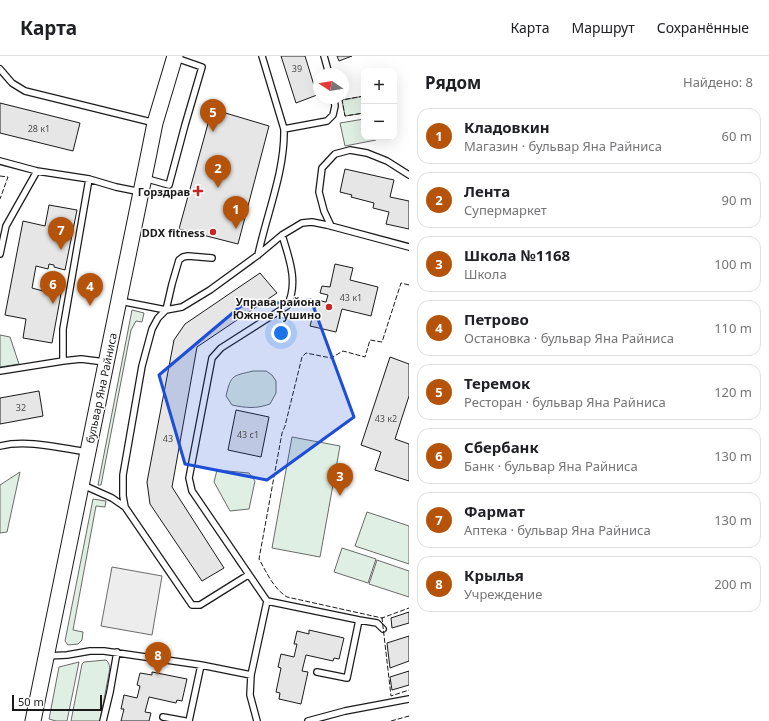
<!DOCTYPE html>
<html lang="ru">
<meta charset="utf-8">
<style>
:root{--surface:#fff;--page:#f6f6f6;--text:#202124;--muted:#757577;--line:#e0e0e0;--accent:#b45309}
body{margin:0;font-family:"Noto Sans",sans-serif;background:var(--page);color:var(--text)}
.controls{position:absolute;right:12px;top:12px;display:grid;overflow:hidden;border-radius:8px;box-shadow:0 4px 16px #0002}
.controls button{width:36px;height:36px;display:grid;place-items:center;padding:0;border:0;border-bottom:1px solid var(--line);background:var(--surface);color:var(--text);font:20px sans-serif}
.compass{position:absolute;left:313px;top:12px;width:36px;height:36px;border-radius:50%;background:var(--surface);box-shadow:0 4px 16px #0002;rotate:282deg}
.scale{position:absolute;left:12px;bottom:10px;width:90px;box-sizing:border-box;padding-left:4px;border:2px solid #1a1a1a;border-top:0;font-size:11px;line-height:14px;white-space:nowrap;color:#1a1a1a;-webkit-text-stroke:3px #fff;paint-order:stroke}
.you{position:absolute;left:281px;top:277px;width:14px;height:14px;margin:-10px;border:3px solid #fff;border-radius:50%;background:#1a73e8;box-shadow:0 0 0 6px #1a73e833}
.badge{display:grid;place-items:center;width:26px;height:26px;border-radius:50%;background:var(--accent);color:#fff;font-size:13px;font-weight:700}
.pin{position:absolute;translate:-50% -33px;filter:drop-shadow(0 1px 2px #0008)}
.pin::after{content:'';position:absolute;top:21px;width:14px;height:12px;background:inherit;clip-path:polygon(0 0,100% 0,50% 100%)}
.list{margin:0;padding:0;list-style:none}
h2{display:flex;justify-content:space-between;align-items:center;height:52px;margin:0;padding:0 16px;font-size:17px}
h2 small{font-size:13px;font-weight:400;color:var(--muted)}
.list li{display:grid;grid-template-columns:26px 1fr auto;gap:12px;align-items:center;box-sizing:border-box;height:56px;margin:0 8px 8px;padding:0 8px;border:1px solid var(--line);border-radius:12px}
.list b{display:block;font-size:15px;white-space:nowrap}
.list p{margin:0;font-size:13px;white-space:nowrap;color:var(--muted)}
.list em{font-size:13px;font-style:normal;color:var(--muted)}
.map{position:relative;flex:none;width:409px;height:665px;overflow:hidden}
header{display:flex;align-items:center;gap:24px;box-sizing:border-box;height:56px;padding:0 20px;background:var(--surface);border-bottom:1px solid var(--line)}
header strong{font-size:19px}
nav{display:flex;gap:22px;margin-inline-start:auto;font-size:14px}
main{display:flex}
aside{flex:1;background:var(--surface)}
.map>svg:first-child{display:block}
</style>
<header>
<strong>Карта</strong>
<nav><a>Карта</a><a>Маршрут</a><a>Сохранённые</a></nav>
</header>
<main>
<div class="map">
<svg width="409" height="665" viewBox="0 0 409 665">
<rect width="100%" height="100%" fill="#fff"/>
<path fill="#e0efe3" stroke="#6a6a6a" d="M364 40V57L345 60 342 44Z
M364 63V81H375L376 84 345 90 340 67Z
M132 254 144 257 142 266 136 265 131 274 101 429H98Z
M0 279 10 281 19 308 0 311Z
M253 315H266L272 319 276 325V337L270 348C256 353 246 352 232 349L226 340C231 318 233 320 253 315Z
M292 381 340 390 320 501 272 492Z
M217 414 249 417 255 425 249 453 230 455 214 426Z
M20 416 7 476 0 477V429Z
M93 443 106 445 105 451 96 450 73 574 83 576 82 584 78 588 68 589 65 585Z
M367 456 409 470V508L355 490Z
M342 492 376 503 368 527 334 516Z
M377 504 409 515V541L369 528Z
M106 604C110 607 110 612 109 617L100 665H71L82 608 84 606Z
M79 606 67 665H56L49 663 59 611Z"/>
<path fill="#ededed" stroke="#6a6a6a" d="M112 511 162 520 152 579 101 570Z"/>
<path fill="#e6e6e6" stroke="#1a1a1a" d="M281 0H305L317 39 296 47Z
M337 0H352L339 5Z
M0 47 80 67 73 95 0 77Z
M212 53 269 70 238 188 179 173Z
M345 113 394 124 390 141 409 145V173L386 168 389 156 373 152 374 147 351 141 352 139 340 136Z
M49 149 77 154 65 214 54 211V209L49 208 48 213 36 210 32 232 43 235 44 229 51 230 52 225 63 227 52 287 23 282 26 263 5 259 23 165 45 170Z
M335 208 353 212 350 224 378 231 371 260 342 253 336 276 310 270 317 244 326 246 328 239 320 237 322 230 330 231Z
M260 217 277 237 197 291 172 431 224 512 202 525 150 448 147 426 174 284 185 268Z
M390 301 409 308V340L395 383 409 388V425L375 414 381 396 361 389Z
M39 335 43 360 0 368V342Z
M236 354 269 361 261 401 228 394Z
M409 556V567L392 572 391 562Z
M309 574 344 582 339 603 334 602 333 605 306 599 302 615 308 616 301 648 279 643 280 637 276 636 281 612 278 611 281 598 294 601 297 588H294L297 575 309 578Z
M409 580V605L390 612 387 587Z
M409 615V629L392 634 390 621Z
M152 616 187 623 182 645 177 644 176 647 149 641 145 656 151 657 149 665H121L124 653H121L124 639 137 642 140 630 137 629 140 617 152 619Z"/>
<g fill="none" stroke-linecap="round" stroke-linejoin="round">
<g stroke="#1a1a1a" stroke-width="8">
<path id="lane" d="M262 0 284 73
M324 0 329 18
M0 13 12 27 25 35 155 67
M0 105 37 115 89 123 116 131 141 136
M144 122 169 129 185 69 202 11 176 2
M89 123 63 273V305L81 303 105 306
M331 170 324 155 319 136 322 112 335 98 350 94 367 97 387 105 409 119
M282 179C289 202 299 227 287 250L221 292 212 302 189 422 192 435 267 545 359 564 347 622 317 616
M0 198 6 170 37 115
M258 199C267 157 285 115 284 73L327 65 333 59 335 50 334 42
M120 245 166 254 182 251 210 234 258 199 282 179 302 167 312 166 327 169 409 191
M0 315 63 305
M0 390C27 383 60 392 87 396
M83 429 112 442 125 451 192 549H200L248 519
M125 451 123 440V419L142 310 152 273 158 262 166 254 172 228 179 204 183 201 188 200 212 202
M359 564 377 567 383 573
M47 600 67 599 90 595H104L201 609 251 619
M163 661 185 665
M103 665 110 636 117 596
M189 665 201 609
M257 665 250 639 251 619 267 545
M308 665 345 655 409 643"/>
</g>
<g stroke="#1a1a1a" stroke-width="17">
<path id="secondary" d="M33 665 149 97 155 67 175 0"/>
</g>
<use href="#lane" stroke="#fff" stroke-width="5.5"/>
<use href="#secondary" stroke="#fff" stroke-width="15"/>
<path stroke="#1a1a1a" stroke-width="1" stroke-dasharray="5 2" stroke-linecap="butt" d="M364 40 342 44 345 60 364 57
M0 120 8 121 0 143
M409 229 401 227 382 286 370 284 365 301 343 295 331 302 306 297 302 301 285 370 282 377 259 503C267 517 273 532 287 541L382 562 409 552
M383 562H382L391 640 409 634
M391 665 409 660"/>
</g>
<path fill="#1d4ed8" fill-opacity="0.2" stroke="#1d4ed8" stroke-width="3" stroke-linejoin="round" d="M311 244 354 361 267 424 185 408 159 319 241 250Z"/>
<g fill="#c62828" stroke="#fff" stroke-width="1.5">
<path d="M196 129h4v4h4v4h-4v4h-4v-4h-4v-4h4z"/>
<circle cx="213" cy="176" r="4"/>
<circle cx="329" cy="251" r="4"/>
</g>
<g text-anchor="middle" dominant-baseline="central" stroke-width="3" stroke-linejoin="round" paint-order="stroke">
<g font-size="9" fill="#4d4d4d">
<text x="297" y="12">39</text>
<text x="39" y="72">28 к1</text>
<text x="351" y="241">43 к1</text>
<text x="21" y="351">32</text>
<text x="386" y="362">43 к2</text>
<text x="248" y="378">43 с1</text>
<text x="168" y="382">43</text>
</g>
<g font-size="11" font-weight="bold" fill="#1a1a1a" stroke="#fff" text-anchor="end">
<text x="190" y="135">Горздрав</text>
<text x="205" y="176">DDX fitness</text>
<text x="321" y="245">Управа района<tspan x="321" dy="13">Южное Тушино</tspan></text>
</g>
<g font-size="11" fill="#1a1a1a" stroke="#fff">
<text transform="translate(101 332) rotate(-78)">бульвар Яна Райниса</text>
</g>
</g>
</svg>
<div class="controls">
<button>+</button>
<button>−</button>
</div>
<svg class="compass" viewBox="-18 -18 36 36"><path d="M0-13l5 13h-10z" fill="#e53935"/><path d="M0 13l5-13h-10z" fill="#757577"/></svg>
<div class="scale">50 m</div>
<div class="you"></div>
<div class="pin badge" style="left:236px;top:173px">1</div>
<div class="pin badge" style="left:218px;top:132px">2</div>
<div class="pin badge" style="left:340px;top:440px">3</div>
<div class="pin badge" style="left:90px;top:250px">4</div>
<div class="pin badge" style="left:213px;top:76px">5</div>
<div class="pin badge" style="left:53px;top:248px">6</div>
<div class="pin badge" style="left:61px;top:194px">7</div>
<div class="pin badge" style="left:158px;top:619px">8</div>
</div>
<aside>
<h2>Рядом<small>Найдено: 8</small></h2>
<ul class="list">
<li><span class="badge">1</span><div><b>Кладовкин</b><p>Магазин · бульвар Яна Райниса</p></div><em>60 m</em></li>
<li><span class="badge">2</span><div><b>Лента</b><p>Супермаркет</p></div><em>90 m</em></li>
<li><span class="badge">3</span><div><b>Школа №1168</b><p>Школа</p></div><em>100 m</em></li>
<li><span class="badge">4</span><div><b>Петрово</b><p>Остановка · бульвар Яна Райниса</p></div><em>110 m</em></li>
<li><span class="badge">5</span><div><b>Теремок</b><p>Ресторан · бульвар Яна Райниса</p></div><em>120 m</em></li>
<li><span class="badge">6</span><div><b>Сбербанк</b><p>Банк · бульвар Яна Райниса</p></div><em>130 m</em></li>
<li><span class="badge">7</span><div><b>Фармат</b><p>Аптека · бульвар Яна Райниса</p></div><em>130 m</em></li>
<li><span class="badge">8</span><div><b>Крылья</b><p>Учреждение</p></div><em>200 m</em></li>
</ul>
</aside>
</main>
